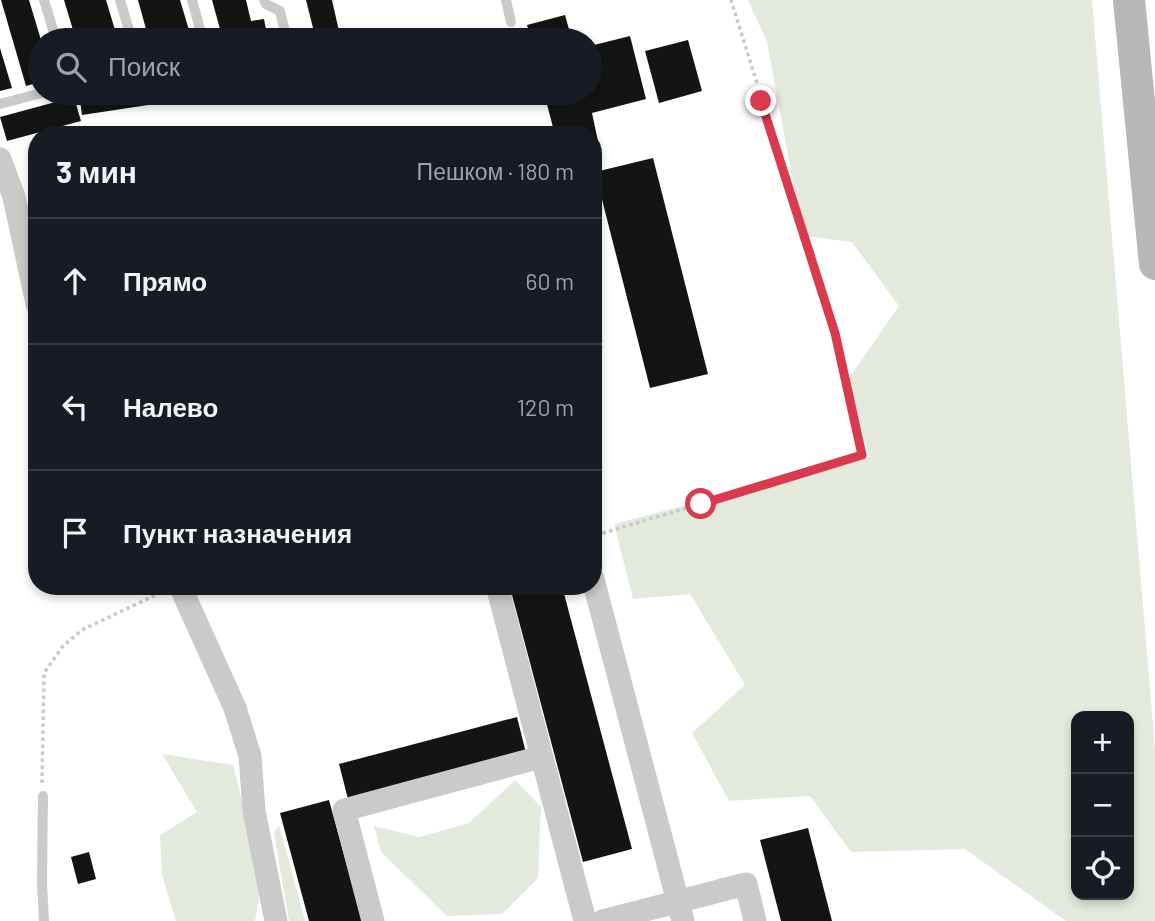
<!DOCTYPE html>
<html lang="ru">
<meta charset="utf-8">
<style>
:root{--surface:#171b24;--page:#242831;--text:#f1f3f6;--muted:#9ea1a6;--line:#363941}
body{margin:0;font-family:Barlow,sans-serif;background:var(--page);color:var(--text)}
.controls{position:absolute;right:21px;bottom:21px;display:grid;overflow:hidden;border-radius:14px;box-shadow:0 4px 10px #0003}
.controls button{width:63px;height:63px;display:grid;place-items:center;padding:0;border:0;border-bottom:2px solid var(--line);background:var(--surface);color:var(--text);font:35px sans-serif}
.stop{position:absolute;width:21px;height:21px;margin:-16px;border:5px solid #d93a4e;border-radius:50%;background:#fff}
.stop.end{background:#d93a4e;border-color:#fff;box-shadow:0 2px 7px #0008}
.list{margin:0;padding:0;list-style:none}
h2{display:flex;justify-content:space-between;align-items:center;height:91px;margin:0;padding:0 28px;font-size:30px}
h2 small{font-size:23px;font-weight:400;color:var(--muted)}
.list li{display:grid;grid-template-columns:46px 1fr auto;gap:21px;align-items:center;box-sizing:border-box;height:126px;padding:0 28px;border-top:2px solid var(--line)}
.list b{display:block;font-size:26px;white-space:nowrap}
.list em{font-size:23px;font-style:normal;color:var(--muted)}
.icon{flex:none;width:38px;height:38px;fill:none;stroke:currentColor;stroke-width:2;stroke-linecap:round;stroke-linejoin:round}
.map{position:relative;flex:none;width:1155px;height:921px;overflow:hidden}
.search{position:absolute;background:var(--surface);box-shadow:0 4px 10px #0003;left:28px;top:28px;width:574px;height:77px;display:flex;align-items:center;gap:18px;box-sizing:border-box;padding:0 24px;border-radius:38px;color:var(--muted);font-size:26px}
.panel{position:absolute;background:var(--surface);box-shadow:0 4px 10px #0003;left:28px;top:126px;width:574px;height:469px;border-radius:28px}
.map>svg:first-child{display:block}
</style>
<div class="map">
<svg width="1155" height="921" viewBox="0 0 1155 921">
<rect width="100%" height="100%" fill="#fff"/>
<path fill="#e4eadb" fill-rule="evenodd" d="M748 0H1092L1155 748V921H1066L965 849 851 852 810 796 729 801 692 733 745 685 690 594 633 599 614 524 870 457 847 381 899 306 852 242 803 236 767 42ZM1129 716V895H1076V716Z
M162 754 233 765 262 882 255 921H176L162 875 160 835 197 812Z
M515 780 541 807 538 878 502 914 447 916 381 852 374 826 419 837 469 823Z
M279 825 305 921H289L274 833Z"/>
<path fill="#141414" d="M1 0H29L41 40 40 82 26 86Z
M64 0H106L118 40H76Z
M138 0H180L192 40H149Z
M212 0H246L251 21 264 19 268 40H223Z
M306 0H332L341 40H316Z
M565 15 572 40H531L527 25Z
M630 36 646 99 592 113 599 146 593 147V135H555L544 93H590V46Z
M688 40 702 91 659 103 645 51Z
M0 48 12 88 0 91Z
M79 93H221V94L82 115Z
M74 97 81 121 7 141 0 117Z
M653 158 708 374 650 388 595 172Z
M543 586H562L632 849 583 862 512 595Z
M517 717 527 757 349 803 339 764Z
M329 800 362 921H309L280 813Z
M808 828 832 921H781L760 840Z
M89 852 96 879 78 884 71 857Z"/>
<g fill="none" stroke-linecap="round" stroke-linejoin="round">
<path stroke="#cacaca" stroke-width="3.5" stroke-dasharray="3.5 3.5" stroke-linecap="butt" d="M593 551 600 534 862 455 835 333 731 0
M42 783 44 673 63 646 82 630 160 593"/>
<path stroke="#cacaca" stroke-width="10" d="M44 0 56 40
M120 0 132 40
M192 0 203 40
M264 0 266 4 280 11 287 40
M506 0 511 22
M0 104 42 93
M43 796 42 883 44 921"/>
<path stroke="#cacaca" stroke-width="23" d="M0 159 14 197 37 304
M593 579 683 921
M180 586 235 708 250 756 254 811 276 921
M497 586 585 921
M373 921 344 810 541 757
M603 921 746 884 755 921"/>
<path stroke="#b7b7b7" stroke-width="32" d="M1129 0 1155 264"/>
</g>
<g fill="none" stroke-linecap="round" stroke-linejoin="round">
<path stroke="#d93a4e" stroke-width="9" d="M701 504 862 455 835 333 761 101"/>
</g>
</svg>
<div class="controls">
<button>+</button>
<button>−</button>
<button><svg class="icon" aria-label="locate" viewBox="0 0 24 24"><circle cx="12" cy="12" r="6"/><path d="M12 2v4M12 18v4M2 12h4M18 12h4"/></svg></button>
</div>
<div class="stop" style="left:701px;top:504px"></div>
<div class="stop end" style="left:761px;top:101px"></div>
<div class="search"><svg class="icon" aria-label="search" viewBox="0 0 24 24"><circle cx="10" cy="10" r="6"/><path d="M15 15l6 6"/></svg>Поиск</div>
<section class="panel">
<h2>3 мин<small>Пешком · 180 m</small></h2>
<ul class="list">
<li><svg class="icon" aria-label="ahead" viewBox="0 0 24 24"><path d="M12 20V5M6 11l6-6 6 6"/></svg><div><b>Прямо</b></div><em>60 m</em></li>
<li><svg class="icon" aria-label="left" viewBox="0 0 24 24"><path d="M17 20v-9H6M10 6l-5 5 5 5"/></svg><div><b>Налево</b></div><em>120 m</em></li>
<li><svg class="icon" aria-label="arrive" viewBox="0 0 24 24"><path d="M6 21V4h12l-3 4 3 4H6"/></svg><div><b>Пункт назначения</b></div></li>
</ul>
</section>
</div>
